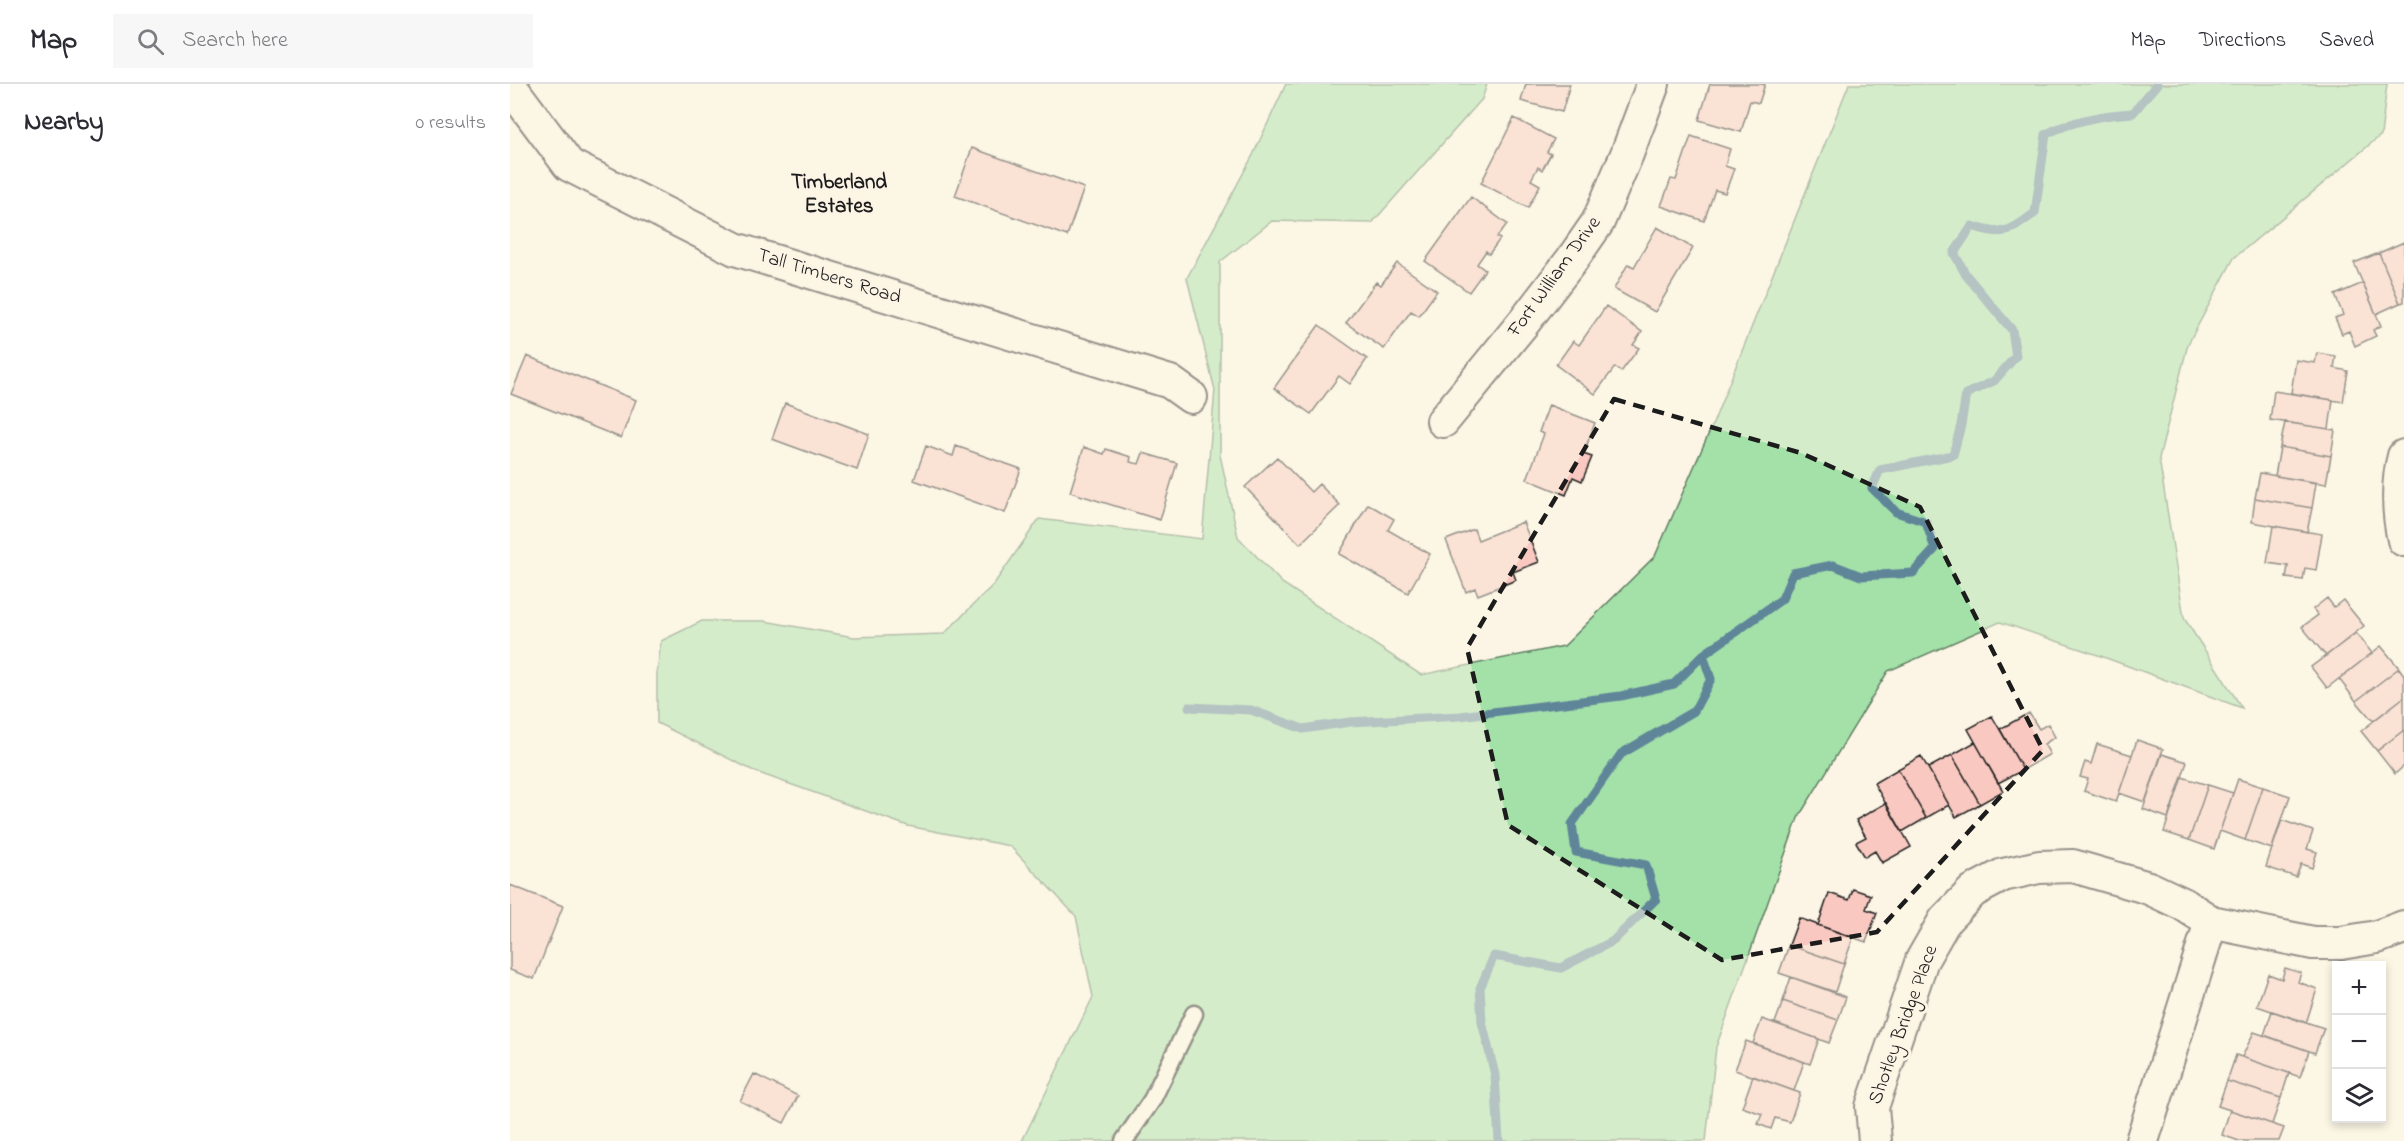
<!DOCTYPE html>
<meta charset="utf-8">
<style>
:root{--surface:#fff;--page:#f7f7f7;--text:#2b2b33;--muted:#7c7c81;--line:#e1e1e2}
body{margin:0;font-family:"Indie Flower",sans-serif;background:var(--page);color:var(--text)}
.controls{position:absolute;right:18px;bottom:18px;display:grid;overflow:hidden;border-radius:0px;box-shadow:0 3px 9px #0003}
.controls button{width:54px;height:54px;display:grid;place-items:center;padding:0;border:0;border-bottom:2px solid var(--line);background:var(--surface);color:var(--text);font:30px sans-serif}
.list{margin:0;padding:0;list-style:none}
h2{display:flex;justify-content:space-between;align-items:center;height:78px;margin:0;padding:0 24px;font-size:26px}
h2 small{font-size:20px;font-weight:400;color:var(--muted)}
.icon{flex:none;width:33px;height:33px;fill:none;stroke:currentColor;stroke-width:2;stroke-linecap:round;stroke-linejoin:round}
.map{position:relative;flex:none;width:1894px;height:1057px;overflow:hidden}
header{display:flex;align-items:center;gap:36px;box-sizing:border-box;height:84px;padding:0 30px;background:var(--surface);border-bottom:2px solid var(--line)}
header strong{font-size:28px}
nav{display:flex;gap:33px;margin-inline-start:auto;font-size:21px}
.search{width:420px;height:54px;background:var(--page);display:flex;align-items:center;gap:15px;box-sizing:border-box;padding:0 21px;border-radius:0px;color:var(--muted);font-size:22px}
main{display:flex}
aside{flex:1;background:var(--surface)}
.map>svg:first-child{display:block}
</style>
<header>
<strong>Map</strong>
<div class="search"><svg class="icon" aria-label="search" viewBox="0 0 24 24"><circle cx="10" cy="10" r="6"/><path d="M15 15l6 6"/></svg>Search here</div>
<nav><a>Map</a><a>Directions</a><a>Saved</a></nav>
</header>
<main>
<aside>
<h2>Nearby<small>0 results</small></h2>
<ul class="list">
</ul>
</aside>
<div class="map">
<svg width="1894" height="1057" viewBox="0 0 1894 1057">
<rect width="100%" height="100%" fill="#fcf5e5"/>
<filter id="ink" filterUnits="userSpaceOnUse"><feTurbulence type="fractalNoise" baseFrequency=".0167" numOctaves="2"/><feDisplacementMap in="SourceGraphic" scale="12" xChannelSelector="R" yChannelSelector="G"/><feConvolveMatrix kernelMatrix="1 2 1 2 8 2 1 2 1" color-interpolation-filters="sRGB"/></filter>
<g filter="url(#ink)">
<path fill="#a4e1a9" stroke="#607e62" stroke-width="1.5" d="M776 0H977L972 15 862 139 762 137 710 178V371L728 453 772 499 911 591 1054 562 1145 472 1202 342 1339 0H1877L1871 51 1724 174 1678 260 1649 374 1674 534 1732 624 1588 571 1490 538 1378 587 1288 734 1206 963 1196 1057H512L583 913 566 832 500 762 398 742 246 688 147 639V590L151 557 192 537H254L344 553 434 550 484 500 529 435 692 455 705 306 677 194 743 71Z"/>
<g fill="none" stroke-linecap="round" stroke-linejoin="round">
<path stroke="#5f8599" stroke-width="9" d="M679 623 741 626 793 645 840 638 950 632 1111 612 1164 600 1193 571
M989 1057 985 991 972 938 970 904 984 872 1051 884 1103 857 1146 815 1136 781 1066 768 1062 740 1111 670 1184 627 1201 595 1193 571 1272 515 1283 489 1323 481 1351 492 1403 489 1425 465 1416 438 1386 428 1362 404 1370 386 1443 371 1451 341 1456 310 1484 297 1506 272 1502 246 1456 191 1444 169 1462 142C1495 153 1498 148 1525 129L1536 50C1565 36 1592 31 1623 29L1647 0"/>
</g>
<path fill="#f9c9c1" stroke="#1c1c1c" stroke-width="1.5" d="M1016 0H1060L1052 28 1011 17Z
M1200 0H1255L1249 19 1240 17 1231 48 1189 36Z
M1004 34 1044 55 1037 68 1041 70 1032 86 1028 83 1021 96 1030 101 1018 124 971 99Z
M1181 52 1220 65 1215 82 1224 85 1215 109 1205 106 1194 137 1151 122 1161 95 1166 96Z
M462 64 574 104 557 152 445 112Z
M961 113 997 140 987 153 990 155 979 170 976 167 967 180 975 186 959 208 915 177Z
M1147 143 1183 164 1145 228 1104 205 1118 180 1124 183Z
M1894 158V218L1890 219 1869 169Z
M1869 169 1890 219 1866 230 1844 179Z
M887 179 927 207 909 232 901 227 874 265 836 239 866 198 871 201Z
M1853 199 1871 242 1863 246 1866 252 1845 262 1839 247 1832 250 1825 234 1833 231 1825 211Z
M1096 222 1132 248 1123 261 1129 264 1111 288 1105 283 1085 310 1046 281 1063 257 1069 261Z
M809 241 857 275 840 300 829 292 801 330 764 304Z
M1807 269 1826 272 1824 284 1838 287 1833 318 1781 309 1786 276 1805 279Z
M17 272 126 316 111 354 1 310Z
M1764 307 1823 316 1819 345 1760 336Z
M275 319 359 350 347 386 262 355Z
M1039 321 1085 339 1073 370 1082 373 1072 397 1063 393 1056 411 1017 395 1034 350 1029 348Z
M1775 338 1825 346 1821 372 1770 363Z
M416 362 443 372 446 362 511 385 495 429 404 396Z
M574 363 594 370 596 365 621 373 620 378 629 380 633 369 667 379 650 436 560 408Z
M1770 363 1821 372 1816 400 1765 392Z
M767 373 801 408 809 400 830 421 790 460 735 403Z
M1750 389 1806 399 1802 424 1745 414Z
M1745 414 1802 424 1797 448 1742 438Z
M858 420 884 435 878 446 920 470 898 509 829 470Z
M1013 438 1029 478 1003 488 1006 496 968 511 965 504 956 508 936 456 964 445 968 456Z
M1763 442 1812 450 1806 486 1795 484 1793 496 1776 494 1778 482 1757 479Z
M1817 514 1824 523 1833 516 1854 542 1816 572 1792 543 1808 531 1803 525Z
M1846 549 1862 569 1817 604 1801 583Z
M1871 562 1889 584 1846 617 1829 595Z
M1889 584 1894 591V613L1863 637 1846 617Z
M1894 613V646L1867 667 1851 647Z
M1519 629 1529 645 1538 640 1545 653 1534 660 1540 670 1513 686 1490 645Z
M1482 632 1513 686 1488 699 1458 645Z
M1894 646V682L1885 690 1867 667Z
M1627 656 1653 665 1635 718 1609 709Z
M1465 658 1493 707 1470 720 1442 671Z
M1587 660 1622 671 1606 718 1574 707 1578 695 1570 693 1575 678 1581 680Z
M1652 670 1677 678 1658 734 1633 725Z
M1442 671 1470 720 1446 733 1418 684Z
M1411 672 1439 721 1416 734 1388 685Z
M1388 685 1416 734 1392 748 1364 699Z
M1672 693 1698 701 1679 756 1654 748Z
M1728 695 1753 703 1735 756 1710 747Z
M1698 701 1723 709 1704 765 1679 756Z
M1753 703 1780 712 1762 765 1735 756Z
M1376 719 1401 763 1372 779 1365 767 1355 773 1346 758 1356 753 1346 736Z
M1771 736 1803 747 1797 765 1807 768 1802 784 1791 780 1786 793 1756 783Z
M0 801 53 822 24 895 0 886Z
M1343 805 1361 811 1356 825 1367 829 1356 858 1308 841 1319 809 1339 816Z
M1289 834 1343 854 1334 880 1279 861Z
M1279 861 1334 880 1325 908 1269 889Z
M1775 884 1791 889 1788 898 1807 905 1796 939 1747 922 1758 890 1772 895Z
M1281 893 1336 913 1328 936 1273 917Z
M1273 917 1328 936 1319 959 1265 939Z
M1762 927 1814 944 1805 969 1754 951Z
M1252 935 1309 955 1300 980 1243 959Z
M1744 948 1799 967 1790 993 1732 973Z
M1236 957 1294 978 1284 1007 1225 986Z
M1726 971 1779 989 1771 1014 1717 997Z
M244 990 288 1012 274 1039 230 1017Z
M1243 992 1290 1009 1280 1038 1265 1034 1261 1045 1248 1040 1252 1030 1232 1023Z
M1717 997 1771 1014 1762 1040 1708 1022Z
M1720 1026 1774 1044 1769 1057H1729L1712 1051Z"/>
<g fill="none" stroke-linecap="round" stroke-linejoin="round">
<g stroke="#1c1c1c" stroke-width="21">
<path id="lane" d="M614 1057 642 1016 684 930"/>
</g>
<g stroke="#1c1c1c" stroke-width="36">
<path id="street" d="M0 2 59 81 225 165 660 298 681 313
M933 337 1014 238 1061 177 1088 138 1117 70 1143 0
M1894 372C1887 398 1888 430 1894 456
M1365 1057 1362 1023 1412 876 1435 836 1463 807 1493 791 1529 783 1563 782 1639 804 1673 820 1701 838 1803 859H1831L1867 853 1894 843
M1632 1057 1701 838"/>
</g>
<use href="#lane" stroke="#fcf5e5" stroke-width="16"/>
<use href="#street" stroke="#fcf5e5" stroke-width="32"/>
</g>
</g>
<path d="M0 0H1894V1057H0ZM1104 315 1291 369 1410 423 1533 666 1367 848 1212 876 998 741 957 564Z" fill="#fcf5e5" fill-opacity=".55" fill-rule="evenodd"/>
<path fill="none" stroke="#1c1c1c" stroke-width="4.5" stroke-dasharray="12 8" stroke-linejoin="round" d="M1104 315 1291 369 1410 423 1533 666 1367 848 1212 876 998 741 957 564Z"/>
<g text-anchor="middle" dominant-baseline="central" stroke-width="6" stroke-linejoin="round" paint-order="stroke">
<g font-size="20" fill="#1c1c1c" stroke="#fcf5e5">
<text transform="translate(319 193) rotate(17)">Tall Timbers Road</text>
<text transform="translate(1045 193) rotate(-54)">Fort William Drive</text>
<text transform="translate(1394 941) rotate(-70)">Shotley Bridge Place</text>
</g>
<g font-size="21" font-weight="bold" fill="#1c1c1c" stroke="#fcf5e5">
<text x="329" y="99">Timberland<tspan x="329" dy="24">Estates</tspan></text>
</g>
</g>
</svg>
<div class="controls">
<button>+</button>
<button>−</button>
<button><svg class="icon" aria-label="layers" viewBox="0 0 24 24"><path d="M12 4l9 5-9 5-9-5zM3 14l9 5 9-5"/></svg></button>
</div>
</div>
</main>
